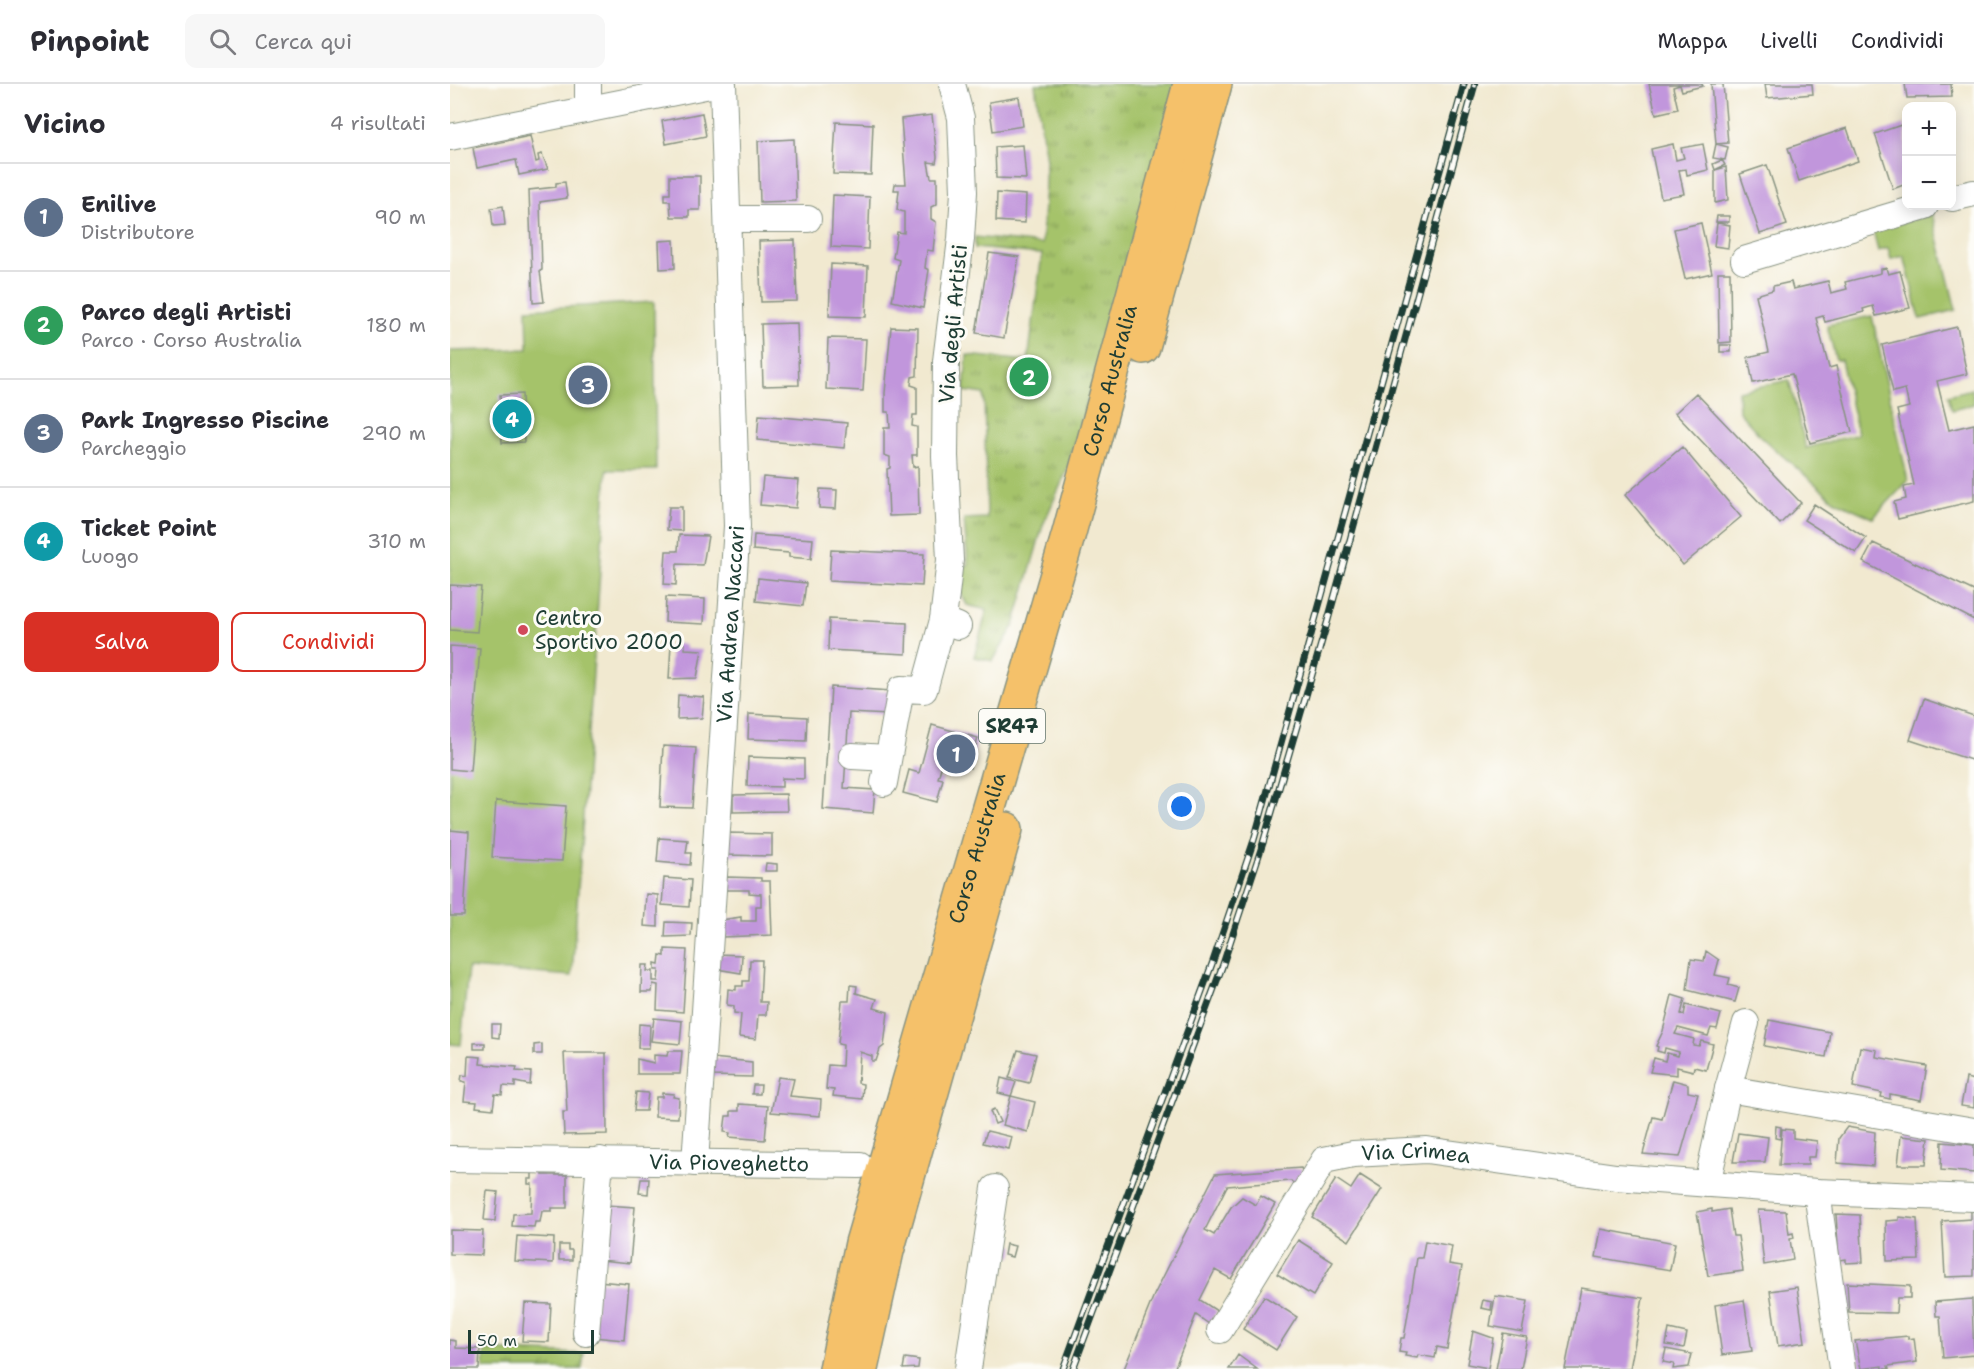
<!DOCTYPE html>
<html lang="it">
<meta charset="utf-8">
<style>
:root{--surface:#fff;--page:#f7f7f7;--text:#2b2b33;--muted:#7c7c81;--line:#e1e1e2;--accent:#d93025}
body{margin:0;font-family:"Shantell Sans",sans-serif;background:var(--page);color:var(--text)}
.controls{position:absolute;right:18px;top:18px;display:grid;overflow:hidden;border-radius:12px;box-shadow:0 3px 15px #0003}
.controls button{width:54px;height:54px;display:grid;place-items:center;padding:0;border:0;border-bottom:2px solid var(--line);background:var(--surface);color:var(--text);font:30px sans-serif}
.scale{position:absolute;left:18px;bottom:15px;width:126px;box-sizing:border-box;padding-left:6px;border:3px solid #1f3d34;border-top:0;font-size:16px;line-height:21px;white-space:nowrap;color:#1f3d34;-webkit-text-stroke:4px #fdfcf7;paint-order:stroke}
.you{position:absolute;left:732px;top:723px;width:21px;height:21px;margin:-15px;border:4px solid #fff;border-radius:50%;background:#1a73e8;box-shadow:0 0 0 9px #1a73e833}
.badge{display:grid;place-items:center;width:39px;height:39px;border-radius:50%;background:var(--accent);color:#fff;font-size:20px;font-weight:700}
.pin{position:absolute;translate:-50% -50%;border:3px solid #fff;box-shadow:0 2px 6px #0006}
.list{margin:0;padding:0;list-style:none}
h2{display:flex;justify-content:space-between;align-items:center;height:78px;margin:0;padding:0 24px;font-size:26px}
h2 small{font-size:20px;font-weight:400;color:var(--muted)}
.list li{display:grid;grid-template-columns:39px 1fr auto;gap:18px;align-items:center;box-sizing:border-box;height:108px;padding:0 24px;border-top:2px solid var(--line)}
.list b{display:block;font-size:22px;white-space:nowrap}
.list p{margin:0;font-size:20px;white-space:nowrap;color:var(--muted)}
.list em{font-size:20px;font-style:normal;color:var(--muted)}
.actions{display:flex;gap:12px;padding:18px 24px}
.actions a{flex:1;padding:14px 0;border:2px solid var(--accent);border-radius:12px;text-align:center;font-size:21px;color:var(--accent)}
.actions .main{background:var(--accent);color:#fff}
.icon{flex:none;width:33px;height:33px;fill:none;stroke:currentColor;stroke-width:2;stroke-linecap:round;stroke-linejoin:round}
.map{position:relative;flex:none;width:1524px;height:1285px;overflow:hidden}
header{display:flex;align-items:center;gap:36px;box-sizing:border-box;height:84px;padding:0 30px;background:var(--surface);border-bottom:2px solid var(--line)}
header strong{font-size:28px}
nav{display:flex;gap:33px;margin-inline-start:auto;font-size:21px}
.search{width:420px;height:54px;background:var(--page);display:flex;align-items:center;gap:15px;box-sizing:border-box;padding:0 21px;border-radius:12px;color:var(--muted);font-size:22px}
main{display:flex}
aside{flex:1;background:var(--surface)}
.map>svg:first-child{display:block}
</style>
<header>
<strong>Pinpoint</strong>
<div class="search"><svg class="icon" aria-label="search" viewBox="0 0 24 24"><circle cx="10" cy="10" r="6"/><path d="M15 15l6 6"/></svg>Cerca qui</div>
<nav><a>Mappa</a><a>Livelli</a><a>Condividi</a></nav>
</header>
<main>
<aside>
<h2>Vicino<small>4 risultati</small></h2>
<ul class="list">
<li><span class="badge" style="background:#5c6f8a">1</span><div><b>Enilive</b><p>Distributore</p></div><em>90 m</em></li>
<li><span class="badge" style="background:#2e9e5b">2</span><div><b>Parco degli Artisti</b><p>Parco · Corso Australia</p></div><em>180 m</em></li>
<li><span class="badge" style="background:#5c6f8a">3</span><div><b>Park Ingresso Piscine</b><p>Parcheggio</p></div><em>290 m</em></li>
<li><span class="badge" style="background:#0f9aa8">4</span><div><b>Ticket Point</b><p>Luogo</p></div><em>310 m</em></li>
</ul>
<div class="actions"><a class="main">Salva</a><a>Condividi</a></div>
</aside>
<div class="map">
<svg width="1524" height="1285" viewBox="0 0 1524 1285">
<defs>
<pattern id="park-tufts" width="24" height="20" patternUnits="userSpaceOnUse" patternTransform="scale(1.5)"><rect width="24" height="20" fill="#a5c36a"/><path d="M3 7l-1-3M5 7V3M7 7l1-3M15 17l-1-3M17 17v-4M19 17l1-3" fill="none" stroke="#86a058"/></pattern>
</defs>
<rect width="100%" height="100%" fill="#fdfcf7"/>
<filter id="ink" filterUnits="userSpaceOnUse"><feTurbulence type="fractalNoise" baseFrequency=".0167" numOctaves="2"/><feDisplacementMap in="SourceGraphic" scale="12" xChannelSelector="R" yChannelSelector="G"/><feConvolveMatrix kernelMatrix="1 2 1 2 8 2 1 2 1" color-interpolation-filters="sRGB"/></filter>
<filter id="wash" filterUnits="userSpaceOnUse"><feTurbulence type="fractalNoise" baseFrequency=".008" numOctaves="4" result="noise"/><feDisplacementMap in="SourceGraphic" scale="24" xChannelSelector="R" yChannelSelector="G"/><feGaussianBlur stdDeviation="1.35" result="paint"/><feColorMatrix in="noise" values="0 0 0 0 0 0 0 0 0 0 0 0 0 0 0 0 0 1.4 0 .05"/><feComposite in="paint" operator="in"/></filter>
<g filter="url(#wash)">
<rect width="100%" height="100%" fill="#f1e9d0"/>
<path fill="#a5c36a" stroke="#62804f" stroke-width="1.5" d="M1482 130 1506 226 1470 235 1454 172 1441 175 1438 164 1428 167 1423 147Z
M204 218 206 386H157L122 892 18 884 11 961 0 960V267L78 265 77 225Z
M1422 232 1458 397 1423 434 1384 416 1312 354 1289 328 1288 307 1339 296 1356 364 1408 350 1391 276H1386L1377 241Z
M1522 305 1524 320 1502 326 1498 311Z"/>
<path fill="url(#park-tufts)" stroke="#62804f" stroke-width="1.5" d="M585 0H727L618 384 593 441 564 542 543 577 524 573 537 526 517 521 509 505 507 482 518 481 514 435 537 434 534 310 514 307 517 271 578 277 592 170 525 164V153L592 160 596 76Z
M35 1266 134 1270 132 1285H34Z"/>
<g id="blocks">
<path fill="#c196dc" d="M1199 0H1252L1253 2 1232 7 1230 1 1223 3 1228 25 1206 30Z
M1261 0H1273L1278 59 1266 60 1278 63 1275 76 1263 74 1266 60Z
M1315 0H1362L1363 10 1317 14Z
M1455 0H1501L1502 13 1457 14Z
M569 13 573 42 543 47 539 18Z
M252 29 256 52 216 60 212 37Z
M482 31 487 73 486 79 478 78 481 94H487V120L481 123V135L486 138 483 167 477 166 475 184 479 186 473 224 442 217 449 176 443 174 447 148 454 149V128L447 126 449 106H444L445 100H456L451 35Z
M386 38 423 40 421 91 383 90Z
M1454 40 1456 48V100L1443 105 1425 50Z
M1397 44 1408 77 1349 97 1338 64Z
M80 52 86 78 89 77 88 71 92 70 98 85 69 91 66 76 27 84 23 64Z
M344 55 346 117 310 118 308 57Z
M1223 60 1226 76 1234 74 1231 64 1253 60 1258 86 1237 91 1236 85 1229 86 1234 110 1211 114 1201 65Z
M573 61 576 95 546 94 545 63Z
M1272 76 1275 81 1265 86 1263 80Z
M1317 81 1337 141 1310 150 1290 90Z
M1276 83 1278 116 1265 119V86Z
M220 92H250V126H239V133H221L220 117H215V110H220Z
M115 98 117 114 90 118 92 186 90 187 94 218 83 219 79 106 106 103V99Z
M547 109 576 111 575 139 546 137Z
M383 111 420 113 418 165 381 163Z
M53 122 55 141 43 142 41 124Z
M1267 132H1279V138H1266Z
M1251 139 1262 189 1235 195 1224 145Z
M1267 139 1280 141 1278 164 1264 162Z
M224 156 225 184 210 185 209 157Z
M345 156 347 217 311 218 309 157Z
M539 169 569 173 554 254 526 249Z
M381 180 418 182 416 233 379 232Z
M1436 184 1438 190 1450 187 1460 224 1426 232 1423 222 1413 225 1414 228 1375 238 1373 232 1366 234 1379 284 1386 282 1402 348 1360 359 1342 290 1303 299 1298 273 1319 268 1306 211 1323 206V202L1341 198 1343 205 1378 197 1381 209 1397 205 1395 198 1431 189V185Z
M1268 188H1280L1281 258 1269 259Z
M347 239 349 301 313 302 311 240Z
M441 243 468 244 467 292 462 293 461 301 467 303V331H463L462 342 467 343V371H462L463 383 468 382 469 431 439 432 437 385 440 384V373L434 371V344H440L439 328H435V309Z
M1507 243 1517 290 1487 297 1499 346 1524 340V417L1448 435 1444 418 1456 415 1454 403 1464 401 1447 326 1459 323 1455 305 1443 308 1432 261Z
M378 254 416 255 413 307 376 305Z
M1270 261H1281V268H1270Z
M1246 309 1351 419 1330 440 1225 329Z
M72 310 74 358 52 359 50 311Z
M309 331 397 339 394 364 307 356Z
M1232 363 1291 433 1233 481 1175 411Z
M313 393 349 396 346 424 310 421Z
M370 405 387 406 386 425 369 424Z
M1364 420 1416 454 1406 469 1354 436Z
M219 423H232V447L217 446Z
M229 451 258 452 253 481 227 480 226 501 214 500 216 467H228Z
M304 451 363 455 361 475 339 473V469L303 466Z
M1423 459 1524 507V536L1413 478Z
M381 466 474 470 472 502 379 497Z
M308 494 356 499 353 522 306 517Z
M0 501 31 503 27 548 0 546Z
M216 513 255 515 254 540 215 538Z
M379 535 457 539 456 570 378 566Z
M221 560H235V565L252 566 247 594 219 595Z
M0 562 30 564 20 687 0 685Z
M381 603 441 607 439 631 399 629 394 704 425 706 423 729 373 725Z
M228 611 254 613 252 634 227 635Z
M1474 615 1524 632V677L1460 656Z
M299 630 357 633 356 657 298 655Z
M482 641 528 654 520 684 493 677 488 694 493 695 487 718 453 709 459 686 469 689Z
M213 662 246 664 242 724 210 723Z
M298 673 354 675V695L332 694V703L297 702Z
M336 710 337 727 283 728V711Z
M46 717 116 722 112 777 42 773Z
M0 746 19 748 14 832H0Z
M277 749 322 750V772L275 771Z
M209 754 238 756 236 769H241L240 781 207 778Z
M316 779 327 780V787H315Z
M276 793 311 794V797H320L322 851 272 853V836L291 833V837H306V822H311V810L299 809V806H276Z
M214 794 241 796 239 823 212 821Z
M196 810 208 811V843L194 842Z
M216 838 242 839 241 852 215 853Z
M215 865 237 866 233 928 207 926 208 901 203 900 202 908H191L192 881H198L197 887H203V897H208L209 886H205V879L209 880 210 871 215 872Z
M1256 867 1269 876 1265 891 1280 894 1278 901 1289 904 1285 918 1237 906 1241 875 1254 877Z
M267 870 292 871 291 889 267 885Z
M300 876H312L310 918H317L316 931H308L306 955 289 953 291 930 284 929V922L277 921 278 905 286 906V902H293V897H299Z
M400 901 407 902 406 909 427 915 424 924 438 928 434 962 430 965 426 977H422V972L410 968 408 999 413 1000 412 1015 383 1012 384 1006 376 1005 378 981 392 982 393 961 388 960 392 917H399Z
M1222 911 1235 915 1231 930 1234 931 1236 921 1271 930 1267 945 1261 944 1258 952 1228 944 1225 950 1244 955 1243 961 1249 962 1251 957 1263 960 1256 986 1244 983 1243 987 1227 983V991L1200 988 1204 974 1215 977 1217 969 1228 972 1229 968 1215 964 1214 969 1207 967 1208 963 1206 962 1213 947Z
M204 934 232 937 230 960 201 957Z
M1319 936 1380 948 1376 973 1314 962Z
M42 940H50L49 954 42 953Z
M189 940 200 941 199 964H188Z
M24 959H35V965H24Z
M92 960V970H84V961Z
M1410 963 1427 966 1426 973 1477 982 1471 1016 1440 1010V1015L1431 1013 1432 1009 1403 1003Z
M568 966 586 970 579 999 559 994Z
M218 967H232L230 990H187V975L204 979V971L217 972Z
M114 969H156L157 1050 114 1051 113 1028H117Z
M18 972 31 973 30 980 67 983 66 987 81 988 80 1001 65 998V1003L53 1002 52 1011 45 1010 43 1025 26 1023 27 1018 14 1017 16 998 11 997 12 991 17 992Z
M262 974 302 978V993L261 992Z
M328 993 344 995 340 1012 371 1015 370 1032 321 1028Z
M551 994 566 998 561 1012 548 1009Z
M1516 994 1524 996V1024L1511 1022Z
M1223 996 1238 1000V1008L1248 1010 1230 1073 1193 1070 1203 1033 1212 1035Z
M303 1001H311L310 1010H302Z
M186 1008 198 1009 196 1027H184Z
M212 1009 224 1010 223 1013 229 1014 228 1034 205 1033 206 1013H212Z
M561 1012 585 1018 578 1048 553 1041Z
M289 1020 318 1022 315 1056 279 1053 280 1049 274 1048 276 1032H281V1027H289Z
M544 1025 550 1038 545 1040 540 1027Z
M1326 1042 1331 1043 1330 1055 1325 1054Z
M1397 1043 1425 1048 1423 1082 1387 1079 1389 1054Z
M1332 1045 1343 1046V1054L1367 1057 1365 1073H1358V1081H1329Z
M537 1047 562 1053 559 1065 533 1059Z
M1288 1049 1318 1053 1315 1078H1283Z
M1451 1052 1479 1055 1476 1081H1448Z
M1492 1058 1524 1061V1089L1491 1086Z
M851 1084 853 1089 846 1101 841 1097 777 1102 755 1146 764 1151 781 1123 792 1113 806 1121 811 1112 825 1120 781 1195 765 1186 750 1216 767 1227 759 1240 746 1231 725 1283 730 1285H674L704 1211 765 1090Z
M82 1085 94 1086 93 1091H117V1124H102V1127H92L90 1138H85L84 1143 62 1142 63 1130 81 1129 82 1100H78V1095H82Z
M910 1091 932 1105 899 1157 862 1133 886 1095 901 1105Z
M191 1095H199L198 1110 189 1109Z
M37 1107 48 1108 45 1137 34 1136Z
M155 1121 185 1123 180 1179 150 1176Z
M1262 1125V1128L1279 1125 1283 1152H1288L1293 1187 1258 1192 1247 1128Z
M1308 1126 1336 1127 1339 1150 1343 1149 1344 1154 1340 1155 1343 1176 1314 1181Z
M1521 1126H1524V1192L1495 1193 1492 1137 1521 1135Z
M1386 1130 1410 1131 1413 1178 1396 1179V1175L1389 1176Z
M1449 1133 1467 1135 1469 1176 1437 1177 1436 1137 1449 1136Z
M1151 1145 1225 1159 1220 1186 1146 1173Z
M0 1146 33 1147 32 1171 0 1170Z
M67 1152 104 1154 103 1179 65 1177Z
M848 1156 883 1178 863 1212 827 1190Z
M975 1157 1002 1162 999 1180 1012 1182 997 1265 987 1263 985 1274 968 1271 967 1274 955 1272 956 1269 949 1268 951 1254H954L967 1174H972Z
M556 1160 565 1162 562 1173 554 1171Z
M109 1161H118V1166H122V1176H109Z
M148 1197 179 1200 174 1256 143 1253Z
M1397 1199 1460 1202V1214H1447L1446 1229 1399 1228Z
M1347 1203 1355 1258 1328 1262 1320 1207Z
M1131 1204 1193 1214 1180 1285H1115Z
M814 1212 847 1233 826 1266 793 1245Z
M1045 1212 1078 1217 1072 1248 1040 1242Z
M1522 1215 1524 1271 1493 1274 1490 1232H1486L1485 1218Z
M1033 1216 1042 1218 1041 1226 1031 1224Z
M1294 1216 1302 1267 1272 1271 1265 1221Z
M75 1219 101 1220 99 1258 72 1257Z
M1219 1245 1237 1249 1234 1264 1216 1261Z
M1023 1247 1043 1254 1038 1284 1017 1280Z
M1053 1249 1077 1253 1071 1285H1046Z
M1458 1252V1255L1464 1254 1467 1278 1438 1282 1439 1285H1432V1282L1411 1285 1405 1257Z
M0 1256 6 1257V1264L30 1265 29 1285H0Z
M1216 1265 1242 1270 1239 1283 1223 1285 1224 1280 1213 1278Z
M788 1271 807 1285H779Z
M455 1274 469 1276 468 1284 453 1285Z"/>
</g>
</g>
<g filter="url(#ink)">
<use href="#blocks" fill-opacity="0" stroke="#889382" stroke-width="1.5"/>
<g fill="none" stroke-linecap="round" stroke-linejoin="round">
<g stroke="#889382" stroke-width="28">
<g id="minor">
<path d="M138 0V25"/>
<path d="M502 0 511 34 514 108 511 155 496 277 495 372 500 476 493 536 508 542"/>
<path d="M0 53 265 0"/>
<path d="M1502 114 1524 109"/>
<path d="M278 135H358"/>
<path d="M1294 176 1475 122"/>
<path d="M402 672 438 674"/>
<path d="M434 699 451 605 474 606 493 536"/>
<path d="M1278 1005 1296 939"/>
<path id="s1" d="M0 1075 410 1081"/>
<path id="s2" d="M245 1079 287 442 273 0"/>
<path d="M1257 1100 1278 1005 1524 1047"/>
<path d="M1367 1108 1392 1285"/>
<path id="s3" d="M770 1246 874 1076 903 1070 976 1066 1166 1093 1367 1108 1524 1114"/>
<path d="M136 1249 150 1076"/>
<path d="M518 1285 545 1104"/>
</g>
</g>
<g stroke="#889382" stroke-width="36">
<g id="highway">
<path d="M693 263 765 0"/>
<path id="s4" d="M386 1285 412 1159 619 449 740 0"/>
<path d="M411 1285 437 1167 556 745"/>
</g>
</g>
<use href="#minor" stroke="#fff" stroke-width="26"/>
<use href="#highway" stroke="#f5c16b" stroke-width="33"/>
<g stroke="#1f3d34" stroke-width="7">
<path id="rail" d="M613 1285 762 880 804 756 1014 0
M623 1285 772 883 813 759 878 536 1025 0"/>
</g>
<use href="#rail" stroke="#fdfcf7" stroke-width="4.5" stroke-dasharray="14" stroke-linecap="butt"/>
</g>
</g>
<circle fill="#d1495b" stroke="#fdfcf7" stroke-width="2" cx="73" cy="546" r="6"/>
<g text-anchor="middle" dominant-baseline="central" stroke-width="6" stroke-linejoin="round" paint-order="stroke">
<rect fill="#fdfcf7" stroke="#62766e" stroke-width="1.5" x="529" y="625" width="66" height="34" rx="4.5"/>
<g font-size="20" font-weight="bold" fill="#1f3d34">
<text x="562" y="642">SR47</text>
</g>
<g font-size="21" fill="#1f3d34" stroke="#fdfcf7">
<text transform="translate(503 240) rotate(-85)">Via degli Artisti</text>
<text stroke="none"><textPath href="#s4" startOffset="1026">Corso Australia</textPath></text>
<text stroke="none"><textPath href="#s2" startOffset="540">Via Andrea Naccari</textPath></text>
<text stroke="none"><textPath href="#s4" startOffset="540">Corso Australia</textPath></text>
<text stroke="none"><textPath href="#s3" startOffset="292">Via Crimea</textPath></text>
<text stroke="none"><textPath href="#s1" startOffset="279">Via Pioveghetto</textPath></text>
</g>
<g font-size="21" fill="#1f3d34" stroke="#fdfcf7" text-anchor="start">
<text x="85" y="534">Centro<tspan x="85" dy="24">Sportivo 2000</tspan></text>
</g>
</g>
</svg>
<div class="controls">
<button>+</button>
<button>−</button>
</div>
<div class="scale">50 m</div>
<div class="you"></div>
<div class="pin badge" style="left:506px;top:670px;background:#5c6f8a">1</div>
<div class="pin badge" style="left:579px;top:293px;background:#2e9e5b">2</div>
<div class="pin badge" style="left:138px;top:301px;background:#5c6f8a">3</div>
<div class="pin badge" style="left:62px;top:335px;background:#0f9aa8">4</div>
</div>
</main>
